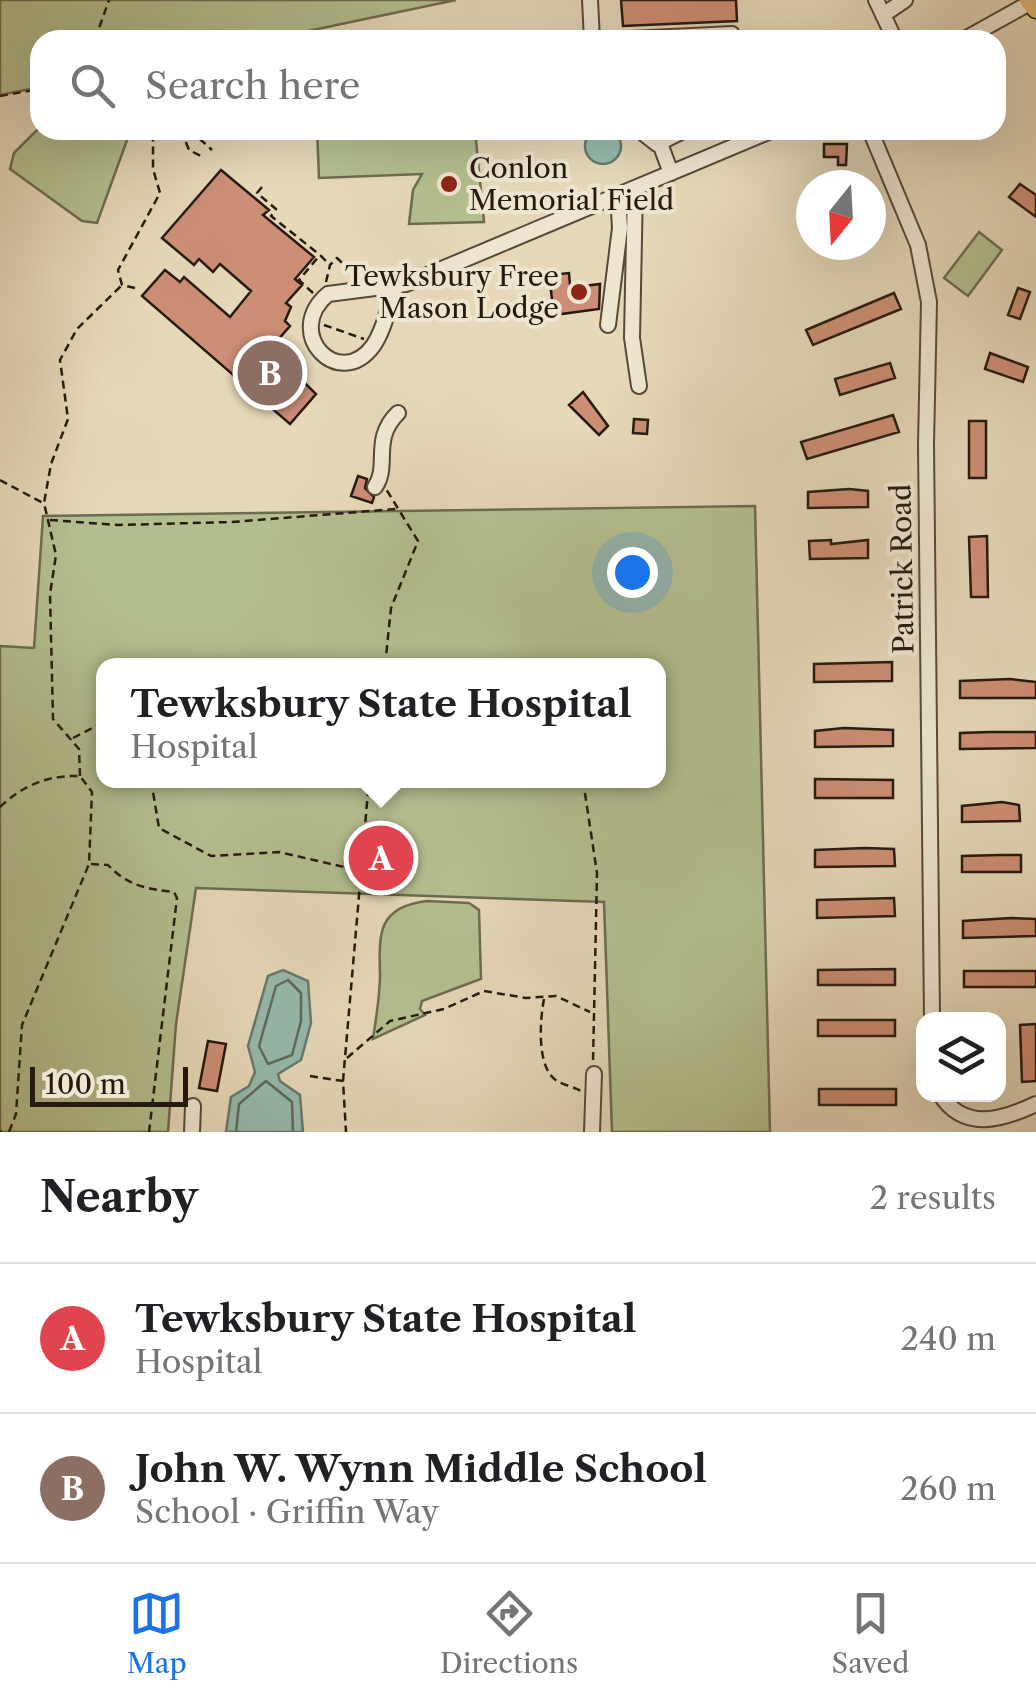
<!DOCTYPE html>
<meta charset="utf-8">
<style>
:root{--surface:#fff;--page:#f2f2f2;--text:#202124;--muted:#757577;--line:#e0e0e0;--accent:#1a73e8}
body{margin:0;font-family:"Libre Caslon Text",serif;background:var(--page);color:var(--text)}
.controls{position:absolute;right:30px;bottom:30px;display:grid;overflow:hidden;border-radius:20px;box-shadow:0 10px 40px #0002}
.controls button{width:90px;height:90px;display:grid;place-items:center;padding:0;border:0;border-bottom:2px solid var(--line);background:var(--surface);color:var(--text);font:50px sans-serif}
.compass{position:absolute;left:796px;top:170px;width:90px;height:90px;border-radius:50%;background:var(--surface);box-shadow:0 10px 40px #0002;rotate:198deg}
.scale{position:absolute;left:30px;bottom:25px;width:158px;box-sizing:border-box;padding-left:10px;border:5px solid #261a0f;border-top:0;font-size:28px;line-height:35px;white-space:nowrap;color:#261a0f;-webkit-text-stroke:8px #efe6d2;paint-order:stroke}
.you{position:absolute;left:632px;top:572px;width:35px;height:35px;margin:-25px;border:8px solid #fff;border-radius:50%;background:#1a73e8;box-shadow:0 0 0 15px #1a73e833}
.badge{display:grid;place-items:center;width:65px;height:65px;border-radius:50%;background:var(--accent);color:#fff;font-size:32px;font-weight:700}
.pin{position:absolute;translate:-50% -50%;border:5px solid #fff;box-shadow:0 2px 10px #0006}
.popup{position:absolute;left:96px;top:658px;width:570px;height:130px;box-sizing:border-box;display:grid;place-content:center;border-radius:20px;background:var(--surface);filter:drop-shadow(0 2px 8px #0005);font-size:32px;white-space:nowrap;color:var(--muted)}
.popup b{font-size:38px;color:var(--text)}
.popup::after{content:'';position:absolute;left:50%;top:100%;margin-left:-20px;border:20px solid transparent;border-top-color:var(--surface)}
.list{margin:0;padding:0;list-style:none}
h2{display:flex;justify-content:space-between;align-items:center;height:130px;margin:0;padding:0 40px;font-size:42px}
h2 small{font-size:32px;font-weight:400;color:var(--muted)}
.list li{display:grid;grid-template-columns:65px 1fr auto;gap:30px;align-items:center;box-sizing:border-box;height:150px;padding:0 40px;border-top:2px solid var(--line)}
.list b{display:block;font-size:38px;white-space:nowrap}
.list p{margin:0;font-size:32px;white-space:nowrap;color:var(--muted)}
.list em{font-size:32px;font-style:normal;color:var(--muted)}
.icon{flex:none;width:55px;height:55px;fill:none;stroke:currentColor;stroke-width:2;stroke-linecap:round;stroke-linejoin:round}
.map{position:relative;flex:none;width:1036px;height:1132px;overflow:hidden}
.search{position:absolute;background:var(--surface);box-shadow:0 10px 40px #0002;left:30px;right:30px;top:30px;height:110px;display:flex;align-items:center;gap:25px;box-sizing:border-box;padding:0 35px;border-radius:30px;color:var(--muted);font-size:38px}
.sheet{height:430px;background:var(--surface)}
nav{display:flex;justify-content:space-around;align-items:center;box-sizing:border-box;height:140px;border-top:2px solid var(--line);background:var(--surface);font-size:28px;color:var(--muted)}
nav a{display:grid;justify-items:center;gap:5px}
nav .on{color:var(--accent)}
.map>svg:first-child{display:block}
</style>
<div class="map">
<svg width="1036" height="1132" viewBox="0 0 1036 1132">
<rect width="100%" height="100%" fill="#e6d8b9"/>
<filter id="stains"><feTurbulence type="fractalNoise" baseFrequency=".002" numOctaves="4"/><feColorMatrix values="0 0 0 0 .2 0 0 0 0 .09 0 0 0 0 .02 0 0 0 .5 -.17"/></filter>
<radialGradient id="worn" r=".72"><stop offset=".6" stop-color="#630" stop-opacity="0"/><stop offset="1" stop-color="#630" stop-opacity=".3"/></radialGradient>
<path fill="#b4bf90" stroke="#6d6c50" stroke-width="2.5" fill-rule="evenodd" d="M0 0H456L265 40H40V87L0 95Z
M39 128 130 132 97 223 82 221 10 169 14 153Z
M317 130H475L484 222 409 224 413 190 422 174 319 178Z
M979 232 1002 250 968 296 944 278Z
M755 506 770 1132H612L604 902 196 888 176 1024 168 1132H0V646L34 648 43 516ZM104 666H658V780H104Z
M427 901 469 903 479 910 481 979 422 1001 420 1009 425 1015 373 1039C376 1018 380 996 380 975 379 934 377 907 427 901Z"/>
<path fill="#96baac" stroke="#697a6d" stroke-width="2.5" d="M585 146a18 18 0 1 1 36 0a18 18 0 1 1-36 0Z
M283 970 308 981 311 1023 301 1060 278 1074 280 1081 300 1095 303 1132H226L231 1097 249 1086 255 1072 248 1046 268 976Z"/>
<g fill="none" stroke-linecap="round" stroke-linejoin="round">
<path stroke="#5e6a5e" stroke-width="2.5" d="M288 980 301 993V1021L292 1055 268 1064 259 1046 276 986Z
M236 1132 239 1104 266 1081 292 1102 293 1132"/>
</g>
<path fill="#cc8e75" stroke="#261a0f" stroke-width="2.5" d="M621 0H736L737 21 623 26Z
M824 144H847L846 165H838V157H824Z
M221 170 269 210 263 215 314 257 295 279 302 285 286 303 291 307 285 321 290 326 270 349 316 394 290 424 142 296 165 270 180 282 184 277 230 317 251 291 220 264 213 272 199 259 194 265 162 238Z
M1020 184 1036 195V217L1009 197Z
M569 273 570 285 575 287 600 284 599 309 554 315 549 275Z
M1018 288 1030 292 1020 319 1008 315Z
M894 293 901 309 813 345 806 330Z
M990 353 1028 367 1023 382 985 369Z
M890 363 895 378 840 395 835 379Z
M583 392 608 426 599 435 569 405Z
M893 415 899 432 807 459 801 442Z
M634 419 648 420 647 434 633 433Z
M969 421H986V478H969Z
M358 476 367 479 365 488 374 497 372 503 351 496Z
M849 489 868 491V507L808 508V492Z
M987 536 988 597H971L969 537Z
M831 540V544L868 540V558L810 559 809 541Z
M892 662V681L814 682V664Z
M1010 679 1036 682V698H960V681Z
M844 728 893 730V746L815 747V731Z
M990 732H1036V748L960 749V733Z
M815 779 893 780V798H815Z
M1002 802 1019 805 1020 821 962 822V806Z
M865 848 894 849 895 866 815 867V850Z
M1000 855H1021V872H962V856Z
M894 898 895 916 817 918V900Z
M1011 918 1036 919V936L963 938V921Z
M895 969V985H818V970Z
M964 971H1036V987H964Z
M818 1020H895V1036H818Z
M1036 1024V1081L1022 1082 1020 1025Z
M208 1041 226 1044 217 1091 199 1088Z
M819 1089H896V1105H819Z"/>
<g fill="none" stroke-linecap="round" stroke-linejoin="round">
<g stroke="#564a3a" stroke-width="18">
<path id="minor" d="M590 0 592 40
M876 0 895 40
M883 15 905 0
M609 40 732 34V40
M963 40 1035 0
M639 130 657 144
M655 130 671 173
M870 130 918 245 929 302 926 444 932 1019
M657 144 685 130
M635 188 632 338 639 386
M396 287C388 306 385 329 373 346 339 392 282 333 328 294L406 284 773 130
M608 325 620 228 618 196
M375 487C390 466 371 439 398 413
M940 1094C964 1132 1002 1120 1036 1104
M192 1132 193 1106
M592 1132 594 1074"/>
</g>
<g stroke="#261a0f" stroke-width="21">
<path id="major" d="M1029 0 1036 9"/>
</g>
<path stroke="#261a0f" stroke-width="2.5" stroke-dasharray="8 5" stroke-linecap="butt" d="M100 40 99 28 109 0
M0 96 40 89
M181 130 189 150 201 156
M190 130 212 150
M262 187 257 193 276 209 271 216 320 255
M326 282 330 265 337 258 355 275 351 280
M135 288 122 285 118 270 160 193 153 169V130
M313 293 299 280 320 255 329 264
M324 325 364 339
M0 480 43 503
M50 520 117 525 232 522 396 509
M385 666 391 608 418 541 386 489
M73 738 104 722
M80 776 79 749 53 719 50 594 56 555 44 503 51 464 68 419 60 360 77 329 122 285
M151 780 159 828 211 856 279 852 357 870
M583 780 597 873 593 1062
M0 807C23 785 48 775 80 776L92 792 89 864 22 1025 16 1114 9 1132
M91 864 108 865C128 886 147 889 174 892L177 898 149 1132
M544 999C540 1020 536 1068 557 1081 564 1085 574 1087 581 1091
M347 1058 390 1021 444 1009 484 991 526 998 556 996 590 1012
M310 1076 343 1081 346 1132
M343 1081 369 780
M0 1131 2 1132"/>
<use href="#minor" stroke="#efe6d2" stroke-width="14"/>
<use href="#major" stroke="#e3bc7c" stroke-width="18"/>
</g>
<g fill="#8f2418" stroke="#efe6d2" stroke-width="4">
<circle cx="449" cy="184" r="10"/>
<circle cx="579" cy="292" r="10"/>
</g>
<g text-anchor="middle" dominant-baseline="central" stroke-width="8" stroke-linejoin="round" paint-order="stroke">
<g font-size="28" fill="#261a0f" stroke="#efe6d2" text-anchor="start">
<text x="469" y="168">Conlon<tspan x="469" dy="32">Memorial Field</tspan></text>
<text x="559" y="276" text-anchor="end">Tewksbury Free<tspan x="559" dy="32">Mason Lodge</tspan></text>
</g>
<g font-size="28" fill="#261a0f" stroke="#efe6d2">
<text transform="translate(902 569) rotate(-91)">Patrick Road</text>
</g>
</g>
<rect width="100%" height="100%" filter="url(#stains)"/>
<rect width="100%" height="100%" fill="url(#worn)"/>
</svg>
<div class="controls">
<button><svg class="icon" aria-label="layers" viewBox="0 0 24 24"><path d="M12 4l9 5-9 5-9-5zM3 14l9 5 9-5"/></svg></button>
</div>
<svg class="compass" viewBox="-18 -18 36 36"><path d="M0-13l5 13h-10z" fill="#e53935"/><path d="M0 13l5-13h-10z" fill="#757577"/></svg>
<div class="scale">100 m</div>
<div class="you"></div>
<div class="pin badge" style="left:381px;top:858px;background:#e0444e">A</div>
<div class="popup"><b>Tewksbury State Hospital</b>Hospital</div>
<div class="pin badge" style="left:270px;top:373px;background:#8d6e63">B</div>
<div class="search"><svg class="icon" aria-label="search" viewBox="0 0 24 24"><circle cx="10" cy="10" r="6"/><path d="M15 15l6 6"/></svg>Search here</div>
</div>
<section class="sheet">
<h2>Nearby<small>2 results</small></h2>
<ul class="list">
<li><span class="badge" style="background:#e0444e">A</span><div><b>Tewksbury State Hospital</b><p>Hospital</p></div><em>240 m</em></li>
<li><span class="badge" style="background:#8d6e63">B</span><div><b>John W. Wynn Middle School</b><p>School · Griffin Way</p></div><em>260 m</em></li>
</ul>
</section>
<nav>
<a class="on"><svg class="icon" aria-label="map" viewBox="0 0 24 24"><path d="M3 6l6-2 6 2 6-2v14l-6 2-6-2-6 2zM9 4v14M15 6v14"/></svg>Map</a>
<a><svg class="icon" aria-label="directions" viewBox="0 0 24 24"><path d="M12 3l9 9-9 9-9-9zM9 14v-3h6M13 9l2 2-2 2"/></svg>Directions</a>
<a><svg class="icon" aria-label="saved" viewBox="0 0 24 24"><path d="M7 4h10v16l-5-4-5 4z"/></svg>Saved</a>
</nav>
